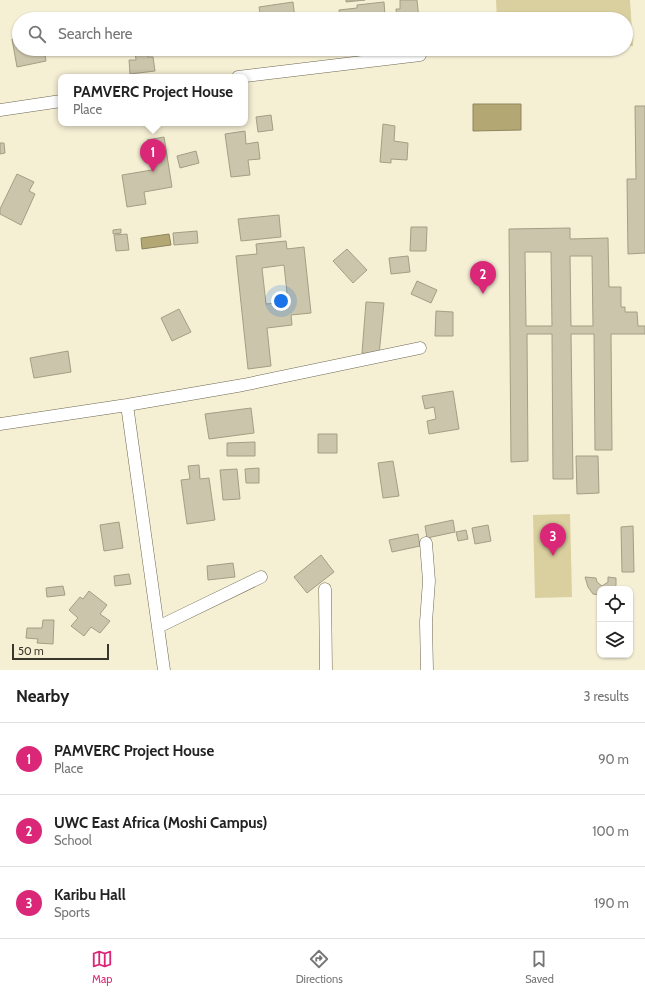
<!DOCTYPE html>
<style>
:root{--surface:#fff;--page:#f2f2f2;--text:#222;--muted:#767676;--line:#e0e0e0;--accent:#db2777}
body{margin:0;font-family:Cabin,sans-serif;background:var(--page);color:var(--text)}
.controls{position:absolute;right:12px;bottom:12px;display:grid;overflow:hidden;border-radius:8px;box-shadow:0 1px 3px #0004}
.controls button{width:36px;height:36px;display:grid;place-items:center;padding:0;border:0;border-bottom:1px solid var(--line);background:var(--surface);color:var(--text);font:20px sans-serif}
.scale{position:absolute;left:12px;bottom:10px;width:97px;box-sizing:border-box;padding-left:4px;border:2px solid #39372c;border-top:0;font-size:11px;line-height:14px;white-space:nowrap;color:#39372c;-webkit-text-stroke:3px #f5efd4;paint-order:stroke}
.you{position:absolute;left:281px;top:301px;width:14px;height:14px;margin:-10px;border:3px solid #fff;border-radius:50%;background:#1a73e8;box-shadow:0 0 0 6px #1a73e833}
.badge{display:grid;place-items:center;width:26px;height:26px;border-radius:50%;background:var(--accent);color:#fff;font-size:13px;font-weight:700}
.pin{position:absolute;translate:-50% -33px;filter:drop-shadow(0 1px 2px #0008)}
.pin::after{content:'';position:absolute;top:21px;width:14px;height:12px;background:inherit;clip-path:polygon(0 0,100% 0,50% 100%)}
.popup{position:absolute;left:58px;top:74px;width:190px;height:52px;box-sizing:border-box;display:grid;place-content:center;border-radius:8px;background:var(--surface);filter:drop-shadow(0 1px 3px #0005);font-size:13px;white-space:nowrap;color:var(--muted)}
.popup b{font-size:15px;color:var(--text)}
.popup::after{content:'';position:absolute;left:50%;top:100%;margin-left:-8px;border:8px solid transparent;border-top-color:var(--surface)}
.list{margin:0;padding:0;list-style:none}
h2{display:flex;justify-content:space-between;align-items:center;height:52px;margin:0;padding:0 16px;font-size:17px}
h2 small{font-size:13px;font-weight:400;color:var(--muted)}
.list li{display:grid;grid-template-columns:26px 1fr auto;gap:12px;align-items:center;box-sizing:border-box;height:72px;padding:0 16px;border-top:1px solid var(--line)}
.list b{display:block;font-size:15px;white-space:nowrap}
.list p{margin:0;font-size:13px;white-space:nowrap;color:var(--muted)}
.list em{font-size:13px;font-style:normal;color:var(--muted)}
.icon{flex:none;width:22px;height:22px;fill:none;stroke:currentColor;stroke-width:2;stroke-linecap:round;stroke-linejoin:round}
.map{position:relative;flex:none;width:645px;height:670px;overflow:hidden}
.search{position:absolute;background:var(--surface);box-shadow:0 1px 3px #0004;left:12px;right:12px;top:12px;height:44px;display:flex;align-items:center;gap:10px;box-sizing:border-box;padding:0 14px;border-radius:22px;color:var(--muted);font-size:15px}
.sheet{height:268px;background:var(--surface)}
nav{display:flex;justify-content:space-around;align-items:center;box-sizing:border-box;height:56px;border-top:1px solid var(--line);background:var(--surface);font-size:11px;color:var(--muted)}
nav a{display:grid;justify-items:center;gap:2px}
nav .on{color:var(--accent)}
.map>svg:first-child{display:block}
</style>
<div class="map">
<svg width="645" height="670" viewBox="0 0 645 670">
<rect width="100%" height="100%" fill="#f5efd4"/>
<path fill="#dacf9e" d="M496 0H630L633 46H626V19H497Z
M498 49H570L498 53Z
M570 514 572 597 535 598 533 515Z"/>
<path fill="#b3a773" stroke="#8e855e" d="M473 104H521V130L473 131Z
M169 234 171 245 142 249 141 238Z"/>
<path fill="#cbc5ab" stroke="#a49e85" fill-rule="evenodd" d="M346 0H365L346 2Z
M400 0H417L419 19H397L396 9H400Z
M293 2 295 19H261L259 7Z
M384 2 385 16 379 17V19H340L339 10 357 8V5Z
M19 38V49H44L46 61 17 67 12 39Z
M147 49 148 57H153L155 71 130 74 129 60H136L135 50Z
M635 106H645V253L628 254 627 179H636Z
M271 115 273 130 258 132 256 117Z
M383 124 395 126 394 141 408 143 407 160 391 159V163L380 162Z
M245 131 246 144 258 142 260 159 248 160 250 175 231 177 225 134Z
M164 137 172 187 144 192 146 204 127 207 122 175 152 170 147 140Z
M0 143H4L5 153 0 154Z
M196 151 199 163 180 168 177 156Z
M17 174 34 182 29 191 35 194 21 225 0 214V209Z
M279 215 281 237 241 241 238 219Z
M411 227H427L426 251H410Z
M570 228V239L608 238 609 287H621V307H625V312H637L638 326H645V334H611L612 450H595L594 334H571L573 479H553L552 334H527L528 461 511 462 509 229ZM525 252H551L552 326H526ZM570 256H592L593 326H571Z
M121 229V233L113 234V230Z
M197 231 198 243 174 245 173 233Z
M127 234 129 250 116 251 114 235Z
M286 241 287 249 304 247 311 313 291 315 292 325 267 328 271 366 248 369 236 256 257 254 256 244ZM284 265 288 302 266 304 262 268Z
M347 249 367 270 353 283 333 261Z
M408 256 410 272 391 274 389 258Z
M417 281 437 290 431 303 411 294Z
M366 302 384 303 379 355 362 353Z
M179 309 191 332 172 341 161 318Z
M436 311 453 312V336H435Z
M68 351 71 372 34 378 30 358Z
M453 391 459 429 429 434 427 421 436 419 434 407 425 409 422 396Z
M251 408 254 433 209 439 205 414Z
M318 434H337V453H318Z
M255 442V456H227V443Z
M576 456H598L599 493 577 494Z
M393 461 399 496 383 498 378 463Z
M199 465 200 479 209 478 215 520 187 524 181 480 190 479 188 466Z
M259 468V483H246L245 469Z
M237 469 240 499 223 500 220 470Z
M453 520 455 532 427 538 425 526Z
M119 522 123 548 104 551 100 525Z
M488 525 491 541 475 544 472 528Z
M633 526 634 572H622L621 527Z
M466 530 468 539 458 541 456 532Z
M418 534 420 546 392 552 389 540Z
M321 555 334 572 307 593 294 577Z
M233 563 235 577 208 580 207 566Z
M129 574 131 584 115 586 114 576Z
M585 577 596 578 597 582 602 586 608 582V577L616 578V585L614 589H600V595L593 594 588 587Z
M63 586 65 595 47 597 46 588Z
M89 591 107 605 100 614 110 621 100 633 91 627 84 636 71 626 78 618 69 610 80 597 83 599Z
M43 620H54L53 644 37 643 38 639 26 638 27 628H42Z"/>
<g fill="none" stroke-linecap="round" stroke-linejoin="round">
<g stroke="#6e6851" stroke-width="13">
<path id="minor" d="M238 77 420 55
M0 110 61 101
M127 405 164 670
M0 424 127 405 243 385 420 348
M426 543 429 581 426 622 427 670
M325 589 326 670
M158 627 261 577"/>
</g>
<use href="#minor" stroke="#fff" stroke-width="12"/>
</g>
</svg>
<div class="controls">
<button><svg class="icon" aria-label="locate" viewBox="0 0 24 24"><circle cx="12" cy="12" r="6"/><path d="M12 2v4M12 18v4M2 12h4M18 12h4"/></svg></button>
<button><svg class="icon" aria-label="layers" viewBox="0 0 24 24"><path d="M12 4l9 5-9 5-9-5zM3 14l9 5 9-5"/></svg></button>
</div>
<div class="scale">50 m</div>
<div class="you"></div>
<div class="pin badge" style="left:153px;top:172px">1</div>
<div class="popup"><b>PAMVERC Project House</b>Place</div>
<div class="pin badge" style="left:483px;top:294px">2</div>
<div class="pin badge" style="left:553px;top:556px">3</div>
<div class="search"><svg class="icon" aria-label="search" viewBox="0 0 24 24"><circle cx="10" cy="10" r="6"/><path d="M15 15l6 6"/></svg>Search here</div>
</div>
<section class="sheet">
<h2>Nearby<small>3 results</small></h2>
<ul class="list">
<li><span class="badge">1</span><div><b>PAMVERC Project House</b><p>Place</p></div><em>90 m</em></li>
<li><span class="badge">2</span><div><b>UWC East Africa (Moshi Campus)</b><p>School</p></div><em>100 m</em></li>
<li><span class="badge">3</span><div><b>Karibu Hall</b><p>Sports</p></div><em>190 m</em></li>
</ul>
</section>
<nav>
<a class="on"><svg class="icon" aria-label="map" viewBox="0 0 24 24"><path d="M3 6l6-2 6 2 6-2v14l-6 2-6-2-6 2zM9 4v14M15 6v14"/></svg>Map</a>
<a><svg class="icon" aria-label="directions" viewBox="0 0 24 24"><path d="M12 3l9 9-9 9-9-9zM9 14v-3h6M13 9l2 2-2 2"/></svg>Directions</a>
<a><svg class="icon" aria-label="saved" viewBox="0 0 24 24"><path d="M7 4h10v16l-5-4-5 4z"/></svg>Saved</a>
</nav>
